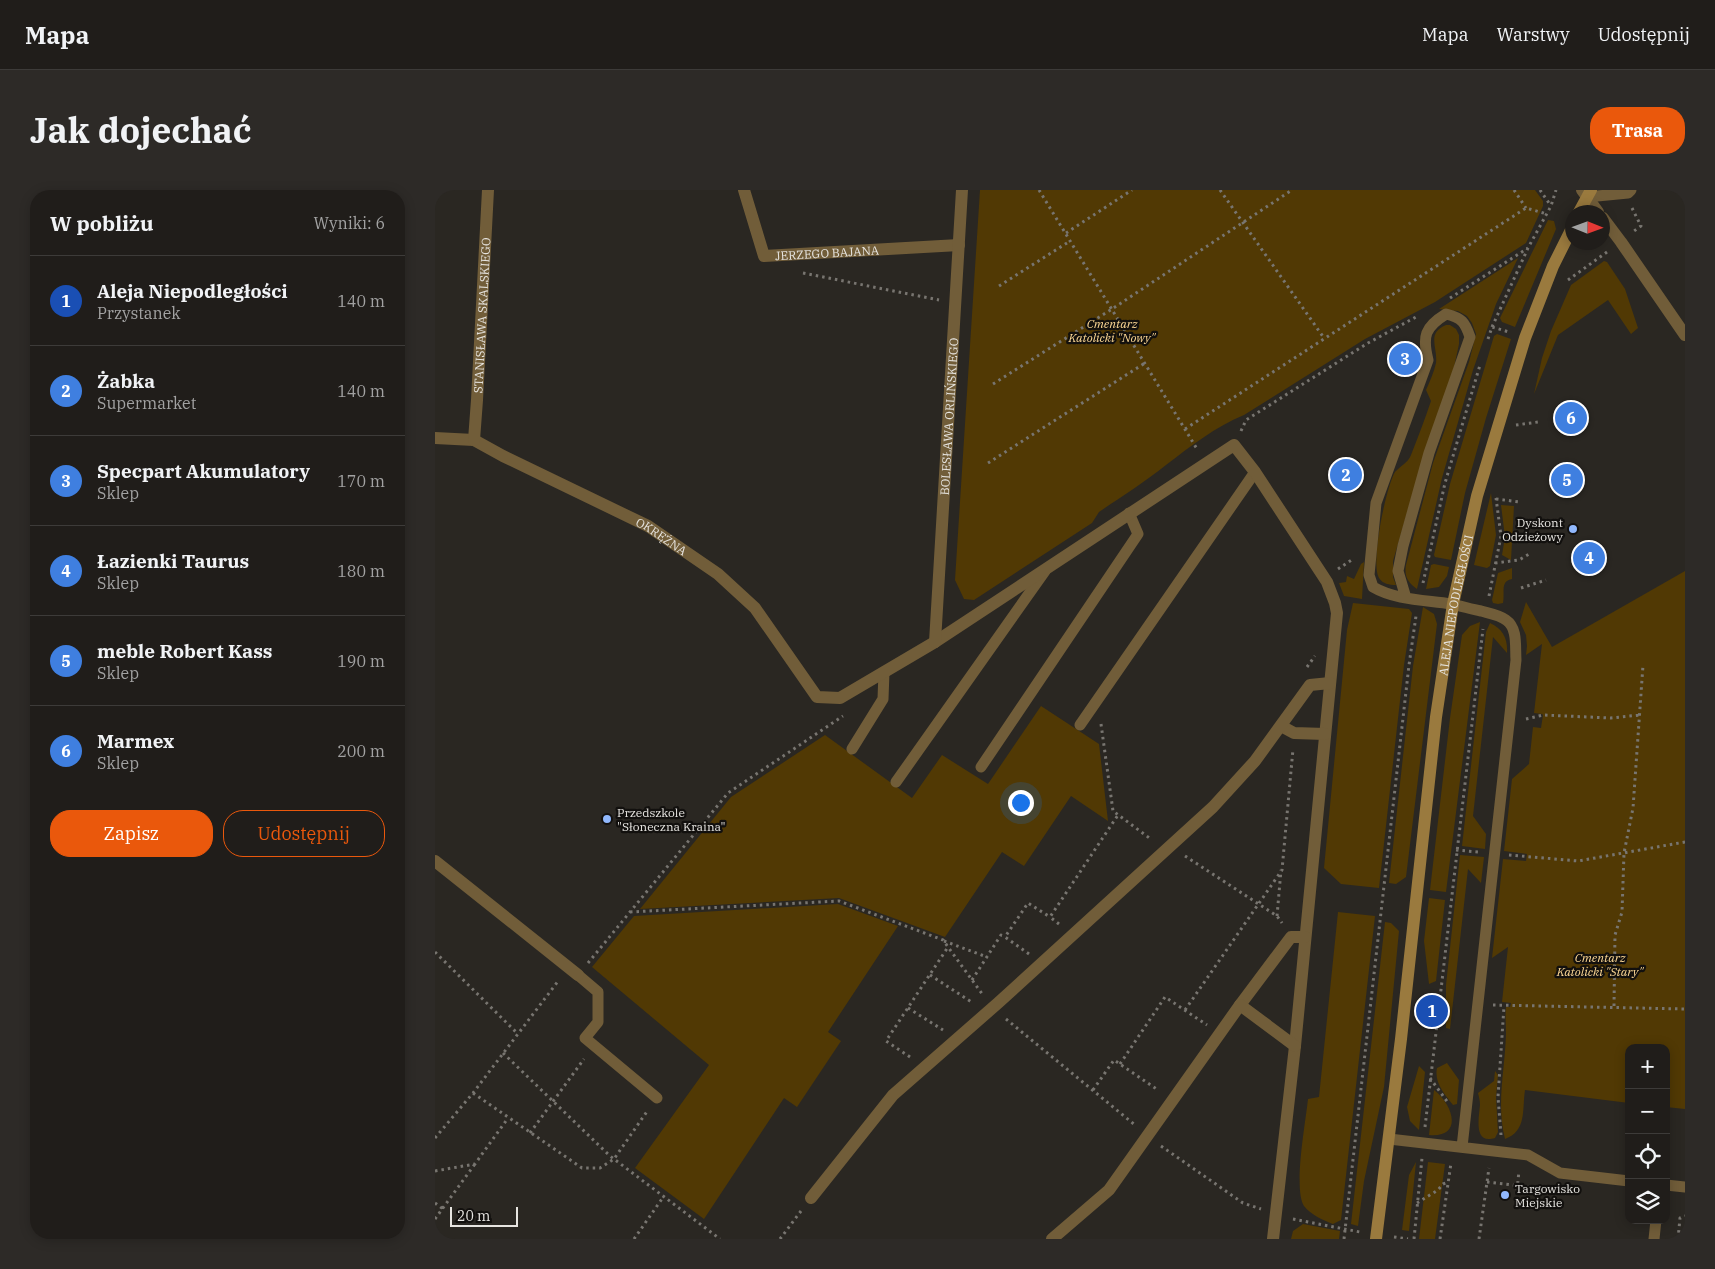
<!DOCTYPE html>
<html lang="pl">
<meta charset="utf-8">
<style>
:root{--surface:#201d1a;--page:#2d2a27;--text:#f1f3f6;--muted:#a2a2a2;--line:#3d3b39;--accent:#ea580c}
body{margin:0;font-family:"IBM Plex Serif",serif;background:var(--page);color:var(--text)}
.controls{position:absolute;right:15px;bottom:15px;display:grid;overflow:hidden;border-radius:10px;box-shadow:0 2px 12px #0003}
.controls button{width:45px;height:45px;display:grid;place-items:center;padding:0;border:0;border-bottom:1px solid var(--line);background:var(--surface);color:var(--text);font:25px sans-serif}
.compass{position:absolute;left:1130px;top:15px;width:45px;height:45px;border-radius:50%;background:var(--surface);box-shadow:0 2px 12px #0003;rotate:91deg}
.scale{position:absolute;left:15px;bottom:12px;width:68px;box-sizing:border-box;padding-left:5px;border:2px solid #e7e5e1;border-top:0;font-size:14px;line-height:18px;white-space:nowrap;color:#e7e5e1;-webkit-text-stroke:4px #12100e;paint-order:stroke}
.you{position:absolute;left:585px;top:612px;width:18px;height:18px;margin:-12px;border:4px solid #fff;border-radius:50%;background:#1a73e8;box-shadow:0 0 0 8px #1a73e833}
.badge{display:grid;place-items:center;width:32px;height:32px;border-radius:50%;background:var(--accent);color:#fff;font-size:16px;font-weight:700}
.pin{position:absolute;translate:-50% -50%;border:2px solid #fff;box-shadow:0 1px 5px #0006}
.list{margin:0;padding:0;list-style:none}
h2{display:flex;justify-content:space-between;align-items:center;height:65px;margin:0;padding:0 20px;font-size:21px}
h2 small{font-size:16px;font-weight:400;color:var(--muted)}
.list li{display:grid;grid-template-columns:32px 1fr auto;gap:15px;align-items:center;box-sizing:border-box;height:90px;padding:0 20px;border-top:1px solid var(--line)}
.list b{display:block;font-size:19px;white-space:nowrap}
.list p{margin:0;font-size:16px;white-space:nowrap;color:var(--muted)}
.list em{font-size:16px;font-style:normal;color:var(--muted)}
.actions{display:flex;gap:10px;padding:15px 20px}
.actions a{flex:1;padding:11px 0;border:1px solid var(--accent);border-radius:20px;text-align:center;font-size:18px;color:var(--accent)}
.actions .main{background:var(--accent);color:#fff}
.icon{flex:none;width:28px;height:28px;fill:none;stroke:currentColor;stroke-width:2;stroke-linecap:round;stroke-linejoin:round}
.map{position:relative;flex:none;width:1250px;height:1049px;overflow:hidden;border-radius:20px}
header{display:flex;align-items:center;gap:30px;box-sizing:border-box;height:70px;padding:0 25px;background:var(--surface);border-bottom:1px solid var(--line)}
header strong{font-size:24px}
nav{display:flex;gap:28px;margin-inline-start:auto;font-size:18px}
.intro{display:flex;align-items:center;justify-content:space-between;box-sizing:border-box;height:120px;padding:0 30px}
h1{margin:0;font-size:35px}
.button{padding:12px 22px;border-radius:20px;background:var(--accent);color:#fff;font-size:18px;font-weight:700}
main{display:flex;gap:30px;padding:0 30px}
aside{flex:1;background:var(--surface);border-radius:20px;box-shadow:0 2px 12px #0003}
.map>svg:first-child{display:block}
</style>
<header>
<strong>Mapa</strong>
<nav><a>Mapa</a><a>Warstwy</a><a>Udostępnij</a></nav>
</header>
<div class="intro"><h1>Jak dojechać</h1><a class="button">Trasa</a></div>
<main>
<aside>
<h2>W pobliżu<small>Wyniki: 6</small></h2>
<ul class="list">
<li><span class="badge" style="background:#1a4fb4">1</span><div><b>Aleja Niepodległości</b><p>Przystanek</p></div><em>140 m</em></li>
<li><span class="badge" style="background:#3f7fe0">2</span><div><b>Żabka</b><p>Supermarket</p></div><em>140 m</em></li>
<li><span class="badge" style="background:#3f7fe0">3</span><div><b>Specpart Akumulatory</b><p>Sklep</p></div><em>170 m</em></li>
<li><span class="badge" style="background:#3f7fe0">4</span><div><b>Łazienki Taurus</b><p>Sklep</p></div><em>180 m</em></li>
<li><span class="badge" style="background:#3f7fe0">5</span><div><b>meble Robert Kass</b><p>Sklep</p></div><em>190 m</em></li>
<li><span class="badge" style="background:#3f7fe0">6</span><div><b>Marmex</b><p>Sklep</p></div><em>200 m</em></li>
</ul>
<div class="actions"><a class="main">Zapisz</a><a>Udostępnij</a></div>
</aside>
<div class="map">
<svg width="1250" height="1049" viewBox="0 0 1250 1049">
<rect width="100%" height="100%" fill="#2a2722"/>
<path fill="#513904" d="M545 0H1100L1108 11V16L1091 53 1000 112 930 149 809 225C780 237 756 256 731 275 710 292 686 307 664 322L657 333 539 410 529 409 520 390Z
M1113 30 1119 31 1121 39 1080 137 1067 132 1065 128Z
M1083 68 1061 114 1038 180 1007 288 982 399C973 393 969 386 971 375L998 273 1034 172 1041 144 1037 133 1032 126 1023 121 1004 119Z
M1169 71 1172 72 1190 99 1203 138 1196 144 1173 110 1123 145 1099 204 1107 168 1116 141 1136 95Z
M1011 135H1015L1021 139 1024 145V154L1018 182 992 255 958 371V387L961 395C954 395 948 394 944 388 935 373 951 297 960 282 965 276 973 273 976 265 983 247 990 229 996 211L991 200C995 191 999 182 1001 173 1003 158 991 143 1011 135Z
M1062 144 1076 149 1051 228 1030 303 1016 370 1000 367 999 365 1015 294 1059 146Z
M1056 303 1061 345 1055 376 1052 378 1039 375Z
M1066 315 1079 316 1076 370 1067 365 1070 347Z
M929 372 927 409 909 406 904 393 911 392 912 386 919 389 926 374Z
M999 374 1014 377 1012 386 1004 397 991 399 996 375Z
M1077 378V389C1065 391 1070 402 1068 413L1063 414 1058 413 1057 410 1063 383Z
M1250 381V919L1231 917V858H1194V913L1090 900C1087 920 1092 941 1070 949 1061 914 1070 880 1071 844 1071 835 1070 826 1071 817H1075L1076 813 1067 812 1073 757 1057 768 1068 669 1091 671 1092 664 1069 661 1077 589 1094 574 1098 537 1106 538 1108 525 1107 524 1099 523 1107 454 1091 465 1092 456 1091 445 1085 432 1091 412 1117 457Z
M918 413 974 419 977 423 969 475 944 698 906 694 889 678 912 440Z
M988 417 999 424 1002 434 971 687 961 694 954 693 978 476Z
M1045 432 1011 702 995 700 1015 528 1027 445 1035 436Z
M1055 433C1068 439 1073 449 1072 463L1058 447 1038 626 1051 644 1050 659 1027 656 1051 442Z
M606 516 664 554 673 631 636 606 589 676 567 662 510 747 404 708 205 719 296 607 390 545 477 608 507 565 553 594Z
M1025 665 1049 667 1046 693 1033 679 1015 839 1011 838V795Z
M994 708 1010 710 1001 791 994 794 989 751Z
M403 714 463 736 393 842 406 851 362 917 349 908 269 1029 200 978 274 875 157 777 199 726Z
M903 722 940 726 906 1030 898 1034C888 1030 876 1025 869 1016 858 999 871 930 873 909L884 907Z
M950 732 956 733 964 741 949 897 929 991 923 1036 916 1034Z
M1012 873 1024 890 1022 914 1018 915C1009 904 999 892 1002 878Z
M984 876 990 882 984 940 975 931 972 917Z
M1060 881 1063 885 1061 907 1063 942 1060 948C1038 955 1044 927 1045 915 1045 911 1044 907 1043 903L1059 891Z
M999 900C1018 914 1029 948 994 945Z
M981 972 974 1041 967 1040 974 985Z
M993 972 1010 974 1000 1049H984Z
M868 1034 905 1041 904 1049H856L858 1041Z"/>
<g fill="none" stroke-linecap="round" stroke-linejoin="round">
<path stroke="#787570" stroke-width="3" stroke-dasharray="2.5 4" stroke-linecap="butt" d="M604 0 762 259
M785 0 889 148
M1079 0 1091 18
M1105 0 1116 16
M1197 18 1206 36 1199 41
M631 43 697 0
M368 83 504 110
M1133 90 1172 62
M564 96 635 51
M1015 108 1093 58
M1057 137 1093 58 1116 16 1121 0
M1053 149 1057 137 1074 142
M558 194 677 119 857 0
M1081 235 1103 232
M750 239 1091 18 1112 24
M806 241 811 230 933 153 981 127
M553 273 710 173
M1061 309 1085 312
M1060 373 1084 370 1096 363
M903 379 918 369
M988 393 1010 293 1045 175
M1086 398 1111 390
M1054 406 1066 346 1061 308
M872 477 880 466
M1091 529 1108 525 1176 528 1205 525
M666 534 678 621 717 650
M1021 660 1043 662
M1074 665 1143 671 1250 652
M750 666 842 726 847 733
M195 722 404 711 508 750 548 805
M842 726 846 680
M624 734 615 727 683 625
M509 751 552 767
M0 762 83 844
M594 764 570 747 593 713 615 727
M153 773 293 603 408 526
M495 785 538 813
M537 790 566 745 570 747
M1058 815 1250 819
M1179 816 1180 745 1187 722 1189 663 1198 618 1208 475
M473 818 508 840
M750 820 847 680 858 559
M571 829 700 935
M68 863 175 966 285 1049
M475 867 451 851 513 757
M685 874 730 807 772 835
M995 888 1014 914
M658 900 679 870 723 900
M38 903 147 978H165L179 969 213 920
M990 937 1048 439
M95 943 149 869
M1066 945 1063 907 1069 816
M0 948 38 903 124 790
M726 956 808 1013 826 1019
M0 981 40 974 73 928
M1052 992 1114 999
M1082 1000 1084 981
M0 1013 8 1019
M982 1013 1003 1000 1008 994 1013 992
M0 1029 40 974
M858 1029 925 1042
M959 1047 973 1049
M199 1049 229 1006
M345 1049 366 1021
M909 1049 974 475 981 426
M979 1049 987 968
M1005 1049 1016 973
M1044 1049 1054 978
M1243 1049 1245 1028 1250 1026"/>
<path stroke="#715d39" stroke-width="11" d="M1152 7 1193 3 1196 0
M971 408 963 381 968 356 994 263 1035 147C1030 132 1027 128 1011 124 990 137 987 146 993 170L941 313 934 385 938 397C960 410 990 410 1016 414 1026 416 1036 419 1046 421 1053 423 1065 425 1071 430 1083 438 1080 457 1081 470L1027 957
M645 535 820 282
M417 559 448 509 449 482
M546 577 703 344 694 323
M461 592 610 381
M143 785 163 802V832L150 848 222 908
M954 949 1093 965 1125 983 1194 991
M1231 995 1250 997
M1219 1049 1221 1030"/>
<g stroke="#715d39" stroke-width="12">
<path id="s1" d="M309 0 329 66 524 55"/>
<path d="M1147 0 1163 22"/>
<path d="M1168 28 1186 52 1250 145"/>
<path id="s2" d="M0 248 39 250 68 266 213 336 283 384 320 418 382 507 405 508 500 452 799 255 820 282 892 392 900 413 902 423 860 856 838 1049"/>
<path id="s3" d="M39 250 42 210 53 0"/>
<path id="s4" d="M500 452 527 0"/>
<path d="M846 536 859 543 890 544"/>
<path d="M0 671 143 785"/>
<path d="M805 815 856 747H870"/>
<path d="M376 1008 458 905 563 813 778 617 820 571 875 495 895 493"/>
<path d="M617 1049 674 1000 805 815 860 856"/>
</g>
<g stroke="#9a7a3e" stroke-width="12">
<path d="M1144 22 1156 0"/>
<path id="s5" d="M941 1049 966 849 1001 527 1018 414 1042 306 1090 148 1118 76 1138 36"/>
</g>
</g>
<g fill="#91b8fd" stroke="#12100e" stroke-width="2">
<circle cx="1138" cy="339" r="5"/>
<circle cx="172" cy="629" r="5"/>
<circle cx="1070" cy="1005" r="5"/>
</g>
<g text-anchor="middle" dominant-baseline="central" stroke-width="4.5" stroke-linejoin="round" paint-order="stroke">
<g font-size="12" fill="#e7e5e1" stroke="#12100e">
<text stroke="none"><textPath href="#s1" startOffset="132">JERZEGO BAJANA</textPath></text>
<text stroke="none"><textPath href="#s3" startOffset="125">STANISŁAWA SKALSKIEGO</textPath></text>
<text stroke="none"><textPath href="#s4" startOffset="226">BOLESŁAWA ORLIŃSKIEGO</textPath></text>
<text stroke="none"><textPath href="#s2" startOffset="250">OKRĘŻNA</textPath></text>
<text stroke="none"><textPath href="#s5" startOffset="639">ALEJA NIEPODLEGŁOŚCI</textPath></text>
</g>
<g font-size="12" font-style="italic" fill="#fed995" stroke="#12100e">
<text x="677" y="133">Cmentarz<tspan x="677" dy="14">Katolicki "Nowy"</tspan></text>
<text x="1165" y="767">Cmentarz<tspan x="1165" dy="14">Katolicki "Stary"</tspan></text>
</g>
<g font-size="12" fill="#e7e5e1" stroke="#12100e" text-anchor="start">
<text x="1128" y="332" text-anchor="end">Dyskont<tspan x="1128" dy="14">Odzieżowy</tspan></text>
<text x="182" y="622">Przedszkole<tspan x="182" dy="14">"Słoneczna Kraina"</tspan></text>
<text x="1080" y="998">Targowisko<tspan x="1080" dy="14">Miejskie</tspan></text>
</g>
</g>
</svg>
<div class="controls">
<button>+</button>
<button>−</button>
<button><svg class="icon" aria-label="locate" viewBox="0 0 24 24"><circle cx="12" cy="12" r="6"/><path d="M12 2v4M12 18v4M2 12h4M18 12h4"/></svg></button>
<button><svg class="icon" aria-label="layers" viewBox="0 0 24 24"><path d="M12 4l9 5-9 5-9-5zM3 14l9 5 9-5"/></svg></button>
</div>
<svg class="compass" viewBox="-18 -18 36 36"><path d="M0-13l5 13h-10z" fill="#e53935"/><path d="M0 13l5-13h-10z" fill="#a2a2a2"/></svg>
<div class="scale">20 m</div>
<div class="you"></div>
<div class="pin badge" style="left:997px;top:821px;background:#1a4fb4">1</div>
<div class="pin badge" style="left:911px;top:285px;background:#3f7fe0">2</div>
<div class="pin badge" style="left:970px;top:169px;background:#3f7fe0">3</div>
<div class="pin badge" style="left:1154px;top:368px;background:#3f7fe0">4</div>
<div class="pin badge" style="left:1132px;top:290px;background:#3f7fe0">5</div>
<div class="pin badge" style="left:1136px;top:228px;background:#3f7fe0">6</div>
</div>
</main>
